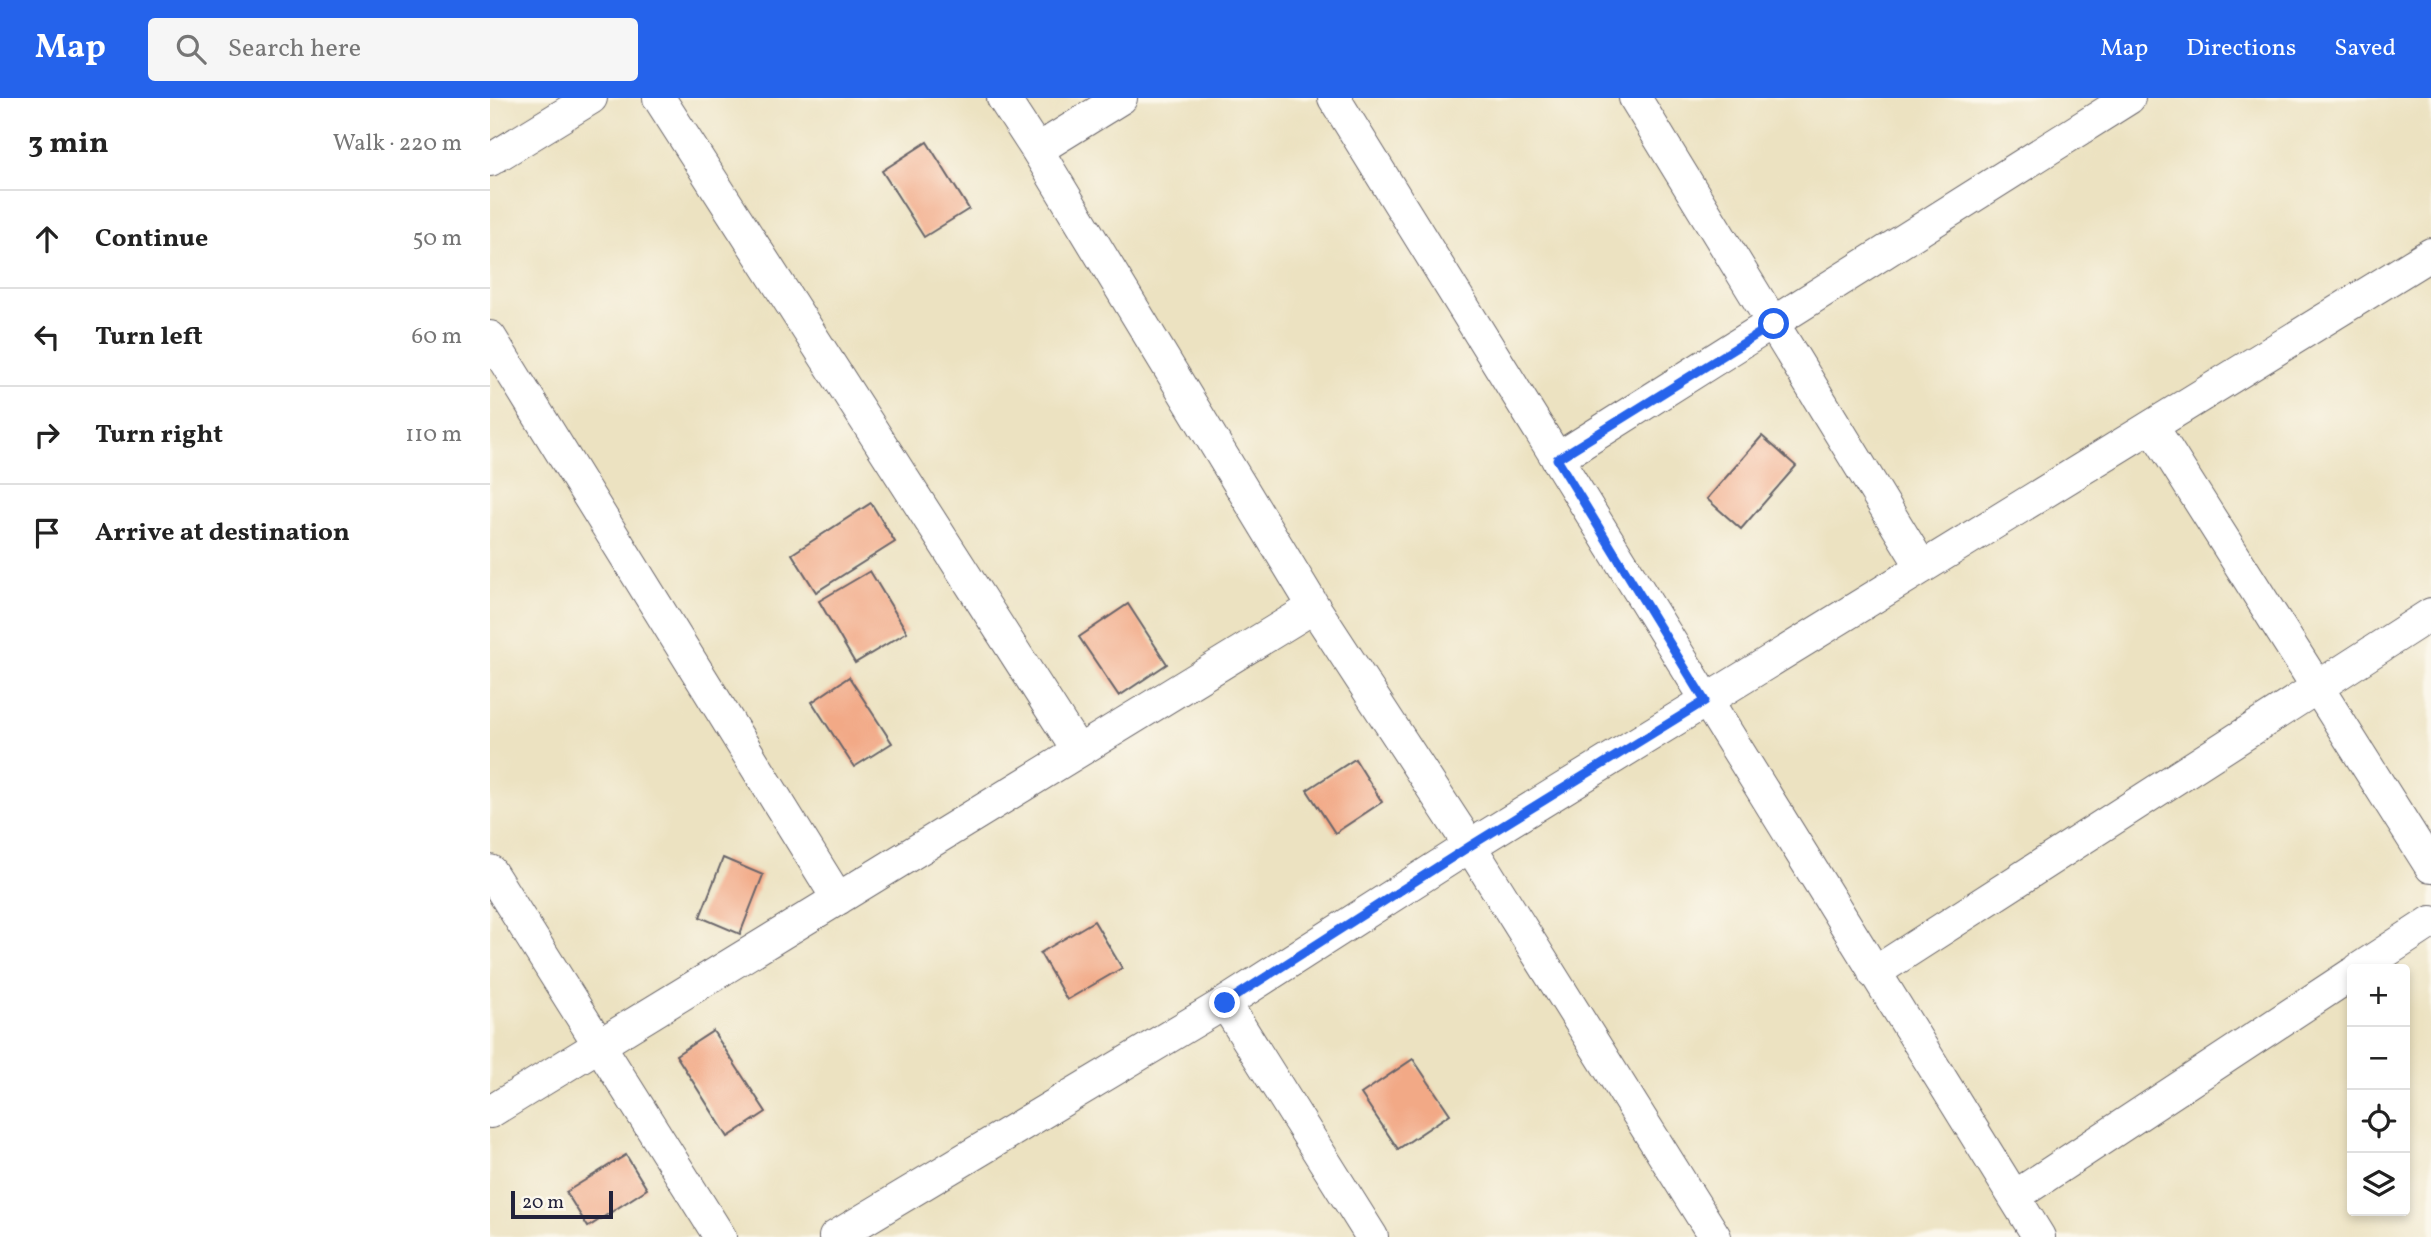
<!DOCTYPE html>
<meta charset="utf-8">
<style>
:root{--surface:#fff;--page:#f6f6f6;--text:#222;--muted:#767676;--line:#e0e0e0;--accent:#2563eb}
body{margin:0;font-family:Vollkorn,serif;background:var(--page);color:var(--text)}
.controls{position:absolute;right:21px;bottom:21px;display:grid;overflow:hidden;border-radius:7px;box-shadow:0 4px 10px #0003}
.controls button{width:63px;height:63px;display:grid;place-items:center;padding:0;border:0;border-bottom:2px solid var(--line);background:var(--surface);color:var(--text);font:35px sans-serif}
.scale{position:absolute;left:21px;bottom:18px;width:102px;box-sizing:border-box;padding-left:7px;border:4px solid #22223b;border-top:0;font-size:19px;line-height:24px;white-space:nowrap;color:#22223b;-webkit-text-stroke:5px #fbf7ec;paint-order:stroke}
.stop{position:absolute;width:21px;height:21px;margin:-16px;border:5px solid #2563eb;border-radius:50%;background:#fff}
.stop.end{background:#2563eb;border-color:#fff;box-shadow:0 2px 7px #0008}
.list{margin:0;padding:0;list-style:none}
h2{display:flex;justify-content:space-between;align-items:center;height:91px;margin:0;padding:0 28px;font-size:30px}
h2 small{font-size:23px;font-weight:400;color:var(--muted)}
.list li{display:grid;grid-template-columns:46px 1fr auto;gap:21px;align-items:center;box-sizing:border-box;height:98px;padding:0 28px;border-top:2px solid var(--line)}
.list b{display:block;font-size:26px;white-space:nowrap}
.list em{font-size:23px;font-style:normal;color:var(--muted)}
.icon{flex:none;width:38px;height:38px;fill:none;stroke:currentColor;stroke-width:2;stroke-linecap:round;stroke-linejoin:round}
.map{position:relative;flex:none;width:1941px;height:1139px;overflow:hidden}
header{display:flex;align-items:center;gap:42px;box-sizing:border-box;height:98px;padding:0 35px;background:var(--accent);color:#fff}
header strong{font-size:33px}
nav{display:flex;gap:38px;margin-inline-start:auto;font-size:24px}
.search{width:490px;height:63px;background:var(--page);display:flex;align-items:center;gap:18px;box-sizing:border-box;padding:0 24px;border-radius:7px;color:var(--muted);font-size:26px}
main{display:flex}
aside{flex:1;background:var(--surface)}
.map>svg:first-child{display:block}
</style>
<header>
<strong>Map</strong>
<div class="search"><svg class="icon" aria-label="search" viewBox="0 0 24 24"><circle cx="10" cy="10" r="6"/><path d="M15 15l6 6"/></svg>Search here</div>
<nav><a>Map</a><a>Directions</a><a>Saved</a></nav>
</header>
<main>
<aside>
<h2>3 min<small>Walk · 220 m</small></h2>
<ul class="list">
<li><svg class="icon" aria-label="ahead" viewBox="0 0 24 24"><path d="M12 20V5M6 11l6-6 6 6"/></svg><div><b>Continue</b></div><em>50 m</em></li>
<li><svg class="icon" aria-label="left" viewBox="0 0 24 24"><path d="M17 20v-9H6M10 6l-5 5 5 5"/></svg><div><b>Turn left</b></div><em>60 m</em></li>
<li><svg class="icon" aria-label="right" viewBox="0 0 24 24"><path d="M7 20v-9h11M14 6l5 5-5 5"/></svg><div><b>Turn right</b></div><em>110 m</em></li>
<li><svg class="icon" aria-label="arrive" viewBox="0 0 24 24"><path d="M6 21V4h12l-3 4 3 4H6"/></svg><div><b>Arrive at destination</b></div></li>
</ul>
</aside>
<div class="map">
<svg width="1941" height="1139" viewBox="0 0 1941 1139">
<rect width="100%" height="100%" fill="#fbf7ec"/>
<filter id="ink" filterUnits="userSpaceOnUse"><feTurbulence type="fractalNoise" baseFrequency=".0143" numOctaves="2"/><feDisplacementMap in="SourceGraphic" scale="14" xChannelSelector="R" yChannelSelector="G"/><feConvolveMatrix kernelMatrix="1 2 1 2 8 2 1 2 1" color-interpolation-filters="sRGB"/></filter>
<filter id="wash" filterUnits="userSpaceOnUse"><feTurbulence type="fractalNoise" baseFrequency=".00686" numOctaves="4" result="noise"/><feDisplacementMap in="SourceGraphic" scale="28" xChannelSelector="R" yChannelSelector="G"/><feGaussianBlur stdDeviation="1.57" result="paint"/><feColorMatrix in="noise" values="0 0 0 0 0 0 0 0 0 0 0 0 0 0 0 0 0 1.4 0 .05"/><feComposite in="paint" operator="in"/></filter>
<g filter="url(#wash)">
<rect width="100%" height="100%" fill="#ece2c1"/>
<g id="blocks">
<path fill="#f2a986" d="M437 44 479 111 434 139 392 73Z
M1272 338 1306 368 1251 431 1217 401Z
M381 405 405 444 326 494 302 456Z
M380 473 417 534 365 565 329 503Z
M638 506 677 566 629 598 589 539Z
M359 579 402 645 364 669 322 604Z
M865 661 892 704 845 735 817 692Z
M233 760 273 777 250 836 210 819Z
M604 823 632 870 577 902 550 855Z
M223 933 276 1014 238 1039 186 957Z
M923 961 960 1016 908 1051 871 996Z
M136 1057 157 1091 98 1129 76 1094Z"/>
</g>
</g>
<g filter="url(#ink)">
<use href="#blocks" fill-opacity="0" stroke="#69656a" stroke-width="2"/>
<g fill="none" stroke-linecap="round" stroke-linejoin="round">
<g stroke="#69656a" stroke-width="34">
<path id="minor" d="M169 0 588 653
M513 0 547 52 824 509 980 748 1225 1139
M844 0 1549 1139
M1145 0 1432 469
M547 52 631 0
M0 62 101 0
M0 239 348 801
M1662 328 1941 769
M1067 361 1639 0
M0 773 230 1139
M1869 871 1941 824
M1384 875 1941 516
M735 905 882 1139
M0 1014 824 509
M1524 1099 1862 876
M345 1139 735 905 980 748 1941 156"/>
</g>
<use href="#minor" stroke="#fff" stroke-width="32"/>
</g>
</g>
<g fill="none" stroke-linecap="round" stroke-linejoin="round" filter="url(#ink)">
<path stroke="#2563eb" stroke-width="9" d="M735 905 980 748 1215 603 1067 361 1284 226"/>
</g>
</svg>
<div class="controls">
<button>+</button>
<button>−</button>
<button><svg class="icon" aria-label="locate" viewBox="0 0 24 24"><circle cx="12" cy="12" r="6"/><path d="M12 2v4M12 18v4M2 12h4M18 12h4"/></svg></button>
<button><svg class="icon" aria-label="layers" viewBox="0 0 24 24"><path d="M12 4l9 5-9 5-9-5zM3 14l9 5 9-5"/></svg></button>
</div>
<div class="scale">20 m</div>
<div class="stop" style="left:1284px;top:226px"></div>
<div class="stop end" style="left:735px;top:905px"></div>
</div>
</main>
